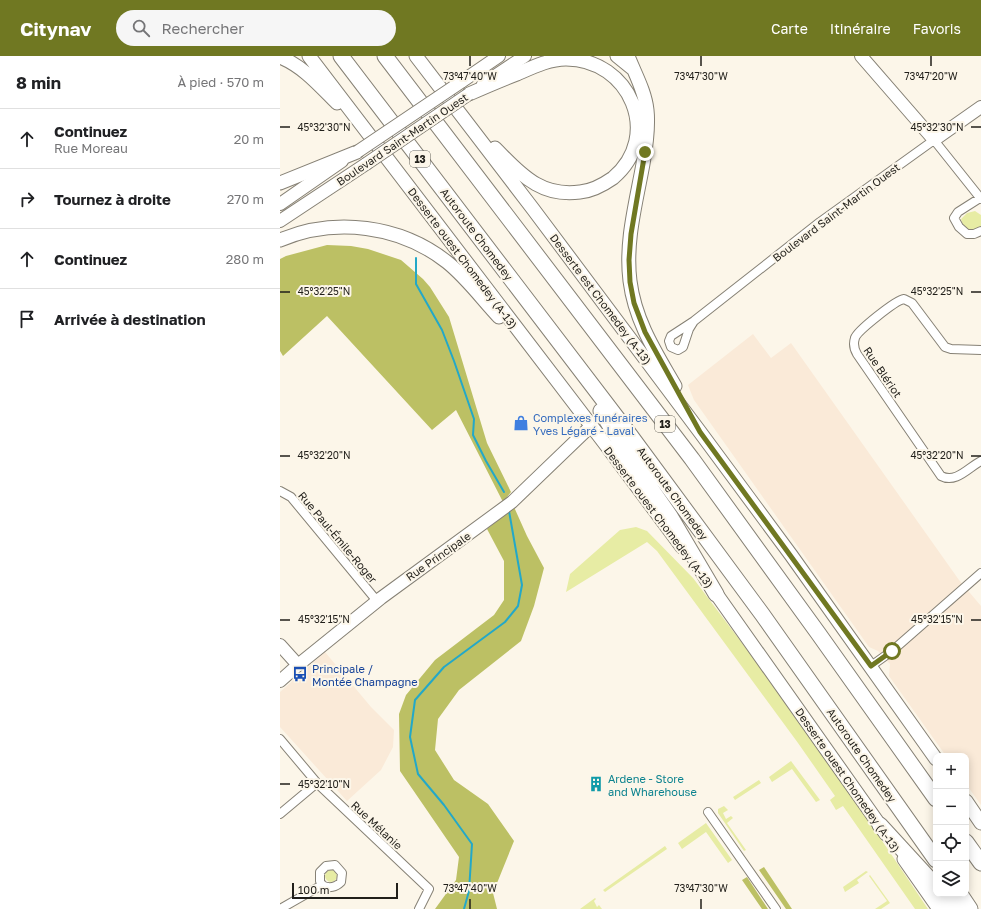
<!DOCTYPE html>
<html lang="fr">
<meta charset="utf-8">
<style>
:root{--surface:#fff;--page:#f6f6f6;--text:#202124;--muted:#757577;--line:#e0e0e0;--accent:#707822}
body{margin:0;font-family:"Golos Text",sans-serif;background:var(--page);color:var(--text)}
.controls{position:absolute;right:12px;bottom:12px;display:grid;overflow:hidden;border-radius:8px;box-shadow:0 2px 10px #0003}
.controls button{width:36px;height:36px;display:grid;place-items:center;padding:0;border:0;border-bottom:1px solid var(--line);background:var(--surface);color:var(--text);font:20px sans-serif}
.scale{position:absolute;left:12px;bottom:10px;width:106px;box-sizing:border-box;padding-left:4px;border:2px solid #211f1a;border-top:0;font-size:11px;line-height:14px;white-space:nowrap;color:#211f1a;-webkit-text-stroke:3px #fcf6e9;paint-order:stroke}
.stop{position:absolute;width:12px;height:12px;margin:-9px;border:3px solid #707822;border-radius:50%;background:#fff}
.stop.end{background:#707822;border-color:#fff;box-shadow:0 1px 4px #0008}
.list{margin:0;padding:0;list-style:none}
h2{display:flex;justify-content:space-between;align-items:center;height:52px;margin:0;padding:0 16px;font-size:17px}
h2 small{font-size:13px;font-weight:400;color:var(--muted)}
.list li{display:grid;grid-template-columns:26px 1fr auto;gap:12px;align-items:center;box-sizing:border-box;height:60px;padding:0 16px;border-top:1px solid var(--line)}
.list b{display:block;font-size:15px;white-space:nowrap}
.list p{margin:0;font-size:13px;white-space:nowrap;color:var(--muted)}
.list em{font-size:13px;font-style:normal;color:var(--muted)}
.icon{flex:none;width:22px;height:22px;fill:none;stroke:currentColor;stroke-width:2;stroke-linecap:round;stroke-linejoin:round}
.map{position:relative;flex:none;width:701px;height:853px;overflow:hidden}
header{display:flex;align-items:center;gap:24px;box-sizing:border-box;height:56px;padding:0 20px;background:var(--accent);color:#fff}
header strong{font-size:19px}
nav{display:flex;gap:22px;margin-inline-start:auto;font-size:14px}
.search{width:280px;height:36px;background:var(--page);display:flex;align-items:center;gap:10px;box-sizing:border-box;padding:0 14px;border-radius:22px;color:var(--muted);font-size:15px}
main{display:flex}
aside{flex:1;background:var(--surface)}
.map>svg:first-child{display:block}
</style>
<header>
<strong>Citynav</strong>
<div class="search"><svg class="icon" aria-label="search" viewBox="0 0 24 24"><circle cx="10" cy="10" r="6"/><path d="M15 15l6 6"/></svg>Rechercher</div>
<nav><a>Carte</a><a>Itinéraire</a><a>Favoris</a></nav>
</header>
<main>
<aside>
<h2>8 min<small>À pied · 570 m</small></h2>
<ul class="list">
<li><svg class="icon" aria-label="ahead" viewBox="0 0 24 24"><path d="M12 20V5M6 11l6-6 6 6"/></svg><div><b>Continuez</b><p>Rue Moreau</p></div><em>20 m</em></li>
<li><svg class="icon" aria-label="right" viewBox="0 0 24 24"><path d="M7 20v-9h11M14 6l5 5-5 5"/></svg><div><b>Tournez à droite</b></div><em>270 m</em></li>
<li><svg class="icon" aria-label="ahead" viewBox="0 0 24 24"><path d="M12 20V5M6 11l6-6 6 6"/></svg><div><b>Continuez</b></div><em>280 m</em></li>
<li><svg class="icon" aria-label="arrive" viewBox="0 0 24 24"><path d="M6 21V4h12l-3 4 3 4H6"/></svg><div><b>Arrivée à destination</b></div></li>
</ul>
</aside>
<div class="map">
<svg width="701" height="853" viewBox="0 0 701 853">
<rect width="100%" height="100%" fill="#fcf6e9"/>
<path fill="#faead8" d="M473 278 491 302 511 287 679 524 701 550V749L686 728V700H666L609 620 610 608 598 595 589 591 414 344 408 329Z
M45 596 91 651 114 674 113 691 101 714 67 745 0 671V636Z"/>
<path fill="#e7eca4" d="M695 155 701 159V170L697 173H688L683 169 681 163 687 157Z
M356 471 367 475 413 522 529 676 648 853H635L563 750 556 754 550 744 555 740 518 687 377 495 367 486 286 536 290 518 340 474Z
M511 705 540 744 536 746 512 713 492 726 489 721Z
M479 724 481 727 455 744 453 741Z
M444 750 448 754 443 757 446 763 451 760 453 762 447 767 466 794 464 795 438 757V753Z
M426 767 452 804 448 807 426 776 402 793 398 787Z
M385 790 387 793 325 836 323 834Z
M45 820a6 6 0 1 1 12 0a6 6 0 1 1-12 0Z
M586 815 588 816 577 824 579 827 565 836 563 831Z
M590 819 610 847 601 853H595L607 845 589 820Z
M315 842 316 843 314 845 317 851 319 849 322 853H300Z"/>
<path fill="#bcc064" d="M47 189 71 190 88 193 121 204 143 223 150 231 169 261 207 387 231 436 223 446 176 354 152 374 47 260 3 300 0 295V203L6 200Z
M234 451 247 480 264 512 254 550 241 585 179 634 158 663 155 694 174 724 208 748 234 785 213 837 217 853H155L176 824 179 801 120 715 119 658 126 639 155 604 214 559 224 544V505L207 473Z
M484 811 512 853H506L479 814Z
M467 821 488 853H482L462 824Z"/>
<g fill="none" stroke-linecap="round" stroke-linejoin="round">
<path stroke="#23a8c8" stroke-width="2" d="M136 202V228L162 274 174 305 194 363 193 379 206 405 224 436
M184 853 189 835 192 788 164 749 138 718 130 681 135 644 164 611 225 566 238 550 242 529 229 455"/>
<g stroke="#868175" stroke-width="10">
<path id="street" d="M700 142 678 156 674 162 679 171 687 178H694L701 175
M414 265 409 273 403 291 398 294 391 291 389 285 391 280 414 265 540 166 654 84 701 143
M701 294 671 293 665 291 632 247 624 243C616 244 577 275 575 282 573 288 574 293 577 298L661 420C676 428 689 411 701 405
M0 435 11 441 97 545
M591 610 612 595 701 517
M0 683 37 727 149 833 139 853
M428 756 496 853
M0 758 37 727
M0 853 42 829C49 833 56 831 61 826L62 817 55 809 46 810 40 816V825L42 829"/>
</g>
<g stroke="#868175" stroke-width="14">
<path id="secondary" d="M581 0 654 84 701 51
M181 26 219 0
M203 28 245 0
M0 148 62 105
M0 165 86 108
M0 589 18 609
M0 625 18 609 101 542 232 446 311 370"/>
</g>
<g stroke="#868175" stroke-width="15">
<path id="primary" d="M29 0 326 389 402 491
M136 0 253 153 420 376 511 499 656 703
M337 0 353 13
M348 0C355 18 365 35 367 54 369 72 366 91 363 108 356 147 345 186 350 225 355 265 376 297 395 330
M0 1C23 10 40 30 57 47
M189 38C205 31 221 24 237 18 253 11 269 3 286 3 350 3 383 80 333 122 323 129 312 135 300 136 285 138 270 136 256 128 240 119 228 105 215 92
M0 127 77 96
M0 184C55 161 120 169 167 206 187 222 202 243 219 261
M430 529 606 778
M686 745 701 767
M624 803 659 853"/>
</g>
<g stroke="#868175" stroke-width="17">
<path id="highway" d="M61 0 347 375 482 558 656 804
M105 0 412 403 538 577 656 743
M321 355 353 407 390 460 436 538
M600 769 656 830
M686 786 701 807
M662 838 674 853
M680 838 690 853"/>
</g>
<use href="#street" stroke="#fff" stroke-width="8"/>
<use href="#secondary" stroke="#fff" stroke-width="12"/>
<use href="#primary" stroke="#fff" stroke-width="13"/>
<use href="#highway" stroke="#fff" stroke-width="15"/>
<g stroke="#868175" stroke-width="14" stroke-linecap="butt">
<path id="secondary-bridge" d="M77 96 181 26
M86 108 189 38"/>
</g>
<use href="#secondary-bridge" stroke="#fff" stroke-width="12"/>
</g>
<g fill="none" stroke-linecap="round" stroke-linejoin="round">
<path stroke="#707822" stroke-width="5" d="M365 96 351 178 349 204 350 226 354 247 365 276 420 376 591 610 612 595"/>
</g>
<path fill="none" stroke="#211f1a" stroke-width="1.5" d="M190 0V10M421 0V10M651 0V10M0 71H10M691 71H701M0 236H10M691 236H701M0 400H10M691 400H701M0 564H10M691 564H701M0 728H10M190 843V853M421 843V853"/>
<defs>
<g id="shop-bare" transform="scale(1.2)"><path d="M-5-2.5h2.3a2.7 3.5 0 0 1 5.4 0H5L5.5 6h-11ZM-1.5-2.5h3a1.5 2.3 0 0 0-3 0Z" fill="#3f7fe0" stroke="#fcf6e9" stroke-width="2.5" paint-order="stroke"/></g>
<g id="bus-bare" transform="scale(1.2)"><path d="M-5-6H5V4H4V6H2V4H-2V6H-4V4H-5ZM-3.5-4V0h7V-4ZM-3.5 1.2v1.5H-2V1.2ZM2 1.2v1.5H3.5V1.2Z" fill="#1a4fb4" stroke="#fcf6e9" stroke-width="2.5" paint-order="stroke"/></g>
<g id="building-bare" transform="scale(1.2)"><path d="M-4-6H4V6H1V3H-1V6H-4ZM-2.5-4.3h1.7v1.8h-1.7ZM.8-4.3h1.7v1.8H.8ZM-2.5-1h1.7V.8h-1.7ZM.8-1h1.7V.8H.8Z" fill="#0f9aa8" stroke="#fcf6e9" stroke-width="2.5" paint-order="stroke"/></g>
</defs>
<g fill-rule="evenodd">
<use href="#shop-bare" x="241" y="367"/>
<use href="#bus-bare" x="20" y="618"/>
<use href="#building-bare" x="316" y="728"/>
</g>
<g text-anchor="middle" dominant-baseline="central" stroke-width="4" stroke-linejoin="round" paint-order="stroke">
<g fill="#fcf6e9" stroke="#636058" stroke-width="1">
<rect x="130" y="95" width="20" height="16" rx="3"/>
<rect x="375" y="360" width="20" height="16" rx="3"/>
</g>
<g font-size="10" font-weight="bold" fill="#211f1a">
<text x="140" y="103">13</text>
<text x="385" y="368">13</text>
</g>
<g font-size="11" fill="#211f1a" stroke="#fcf6e9">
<text transform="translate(122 83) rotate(-34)">Boulevard Saint-Martin Ouest</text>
<text transform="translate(556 156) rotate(-37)">Boulevard Saint-Martin Ouest</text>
<text transform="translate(197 178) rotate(53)">Autoroute Chomedey</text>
<text transform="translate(183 202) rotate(53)">Desserte ouest Chomedey (A-13)</text>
<text transform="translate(321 243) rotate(53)">Desserte est Chomedey (A-13)</text>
<text transform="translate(603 316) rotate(56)">Rue Blériot</text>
<text transform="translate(393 437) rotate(54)">Autoroute Chomedey</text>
<text transform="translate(379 461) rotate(53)">Desserte ouest Chomedey (A-13)</text>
<text transform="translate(58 481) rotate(50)">Rue Paul-Émile-Roger</text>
<text transform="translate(158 500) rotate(-35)">Rue Principale</text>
<text transform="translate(582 699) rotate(55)">Autoroute Chomedey</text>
<text transform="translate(568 724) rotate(55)">Desserte ouest Chomedey (A-13)</text>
<text transform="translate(97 769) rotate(43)">Rue Mélanie</text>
</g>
<g font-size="11" fill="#366cbe" stroke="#fcf6e9" text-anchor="start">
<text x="253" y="361">Complexes funéraires<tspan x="253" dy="13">Yves Légaré - Laval</tspan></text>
</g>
<g font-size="11" fill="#164399" stroke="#fcf6e9" text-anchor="start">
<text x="32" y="612">Principale /<tspan x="32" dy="13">Montée Champagne</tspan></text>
</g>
<g font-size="11" fill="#0d838f" stroke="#fcf6e9" text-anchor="start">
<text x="328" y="722">Ardene - Store<tspan x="328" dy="13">and Wharehouse</tspan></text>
</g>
</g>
<g font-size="10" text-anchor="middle" fill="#211f1a" stroke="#fcf6e9" stroke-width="4" stroke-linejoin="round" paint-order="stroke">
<text x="190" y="24">73°47'40"W</text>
<text x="421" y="24">73°47'30"W</text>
<text x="651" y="24">73°47'20"W</text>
<text x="44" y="75">45°32'30"N</text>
<text x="657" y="75">45°32'30"N</text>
<text x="44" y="239">45°32'25"N</text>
<text x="657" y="239">45°32'25"N</text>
<text x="44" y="403">45°32'20"N</text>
<text x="657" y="403">45°32'20"N</text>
<text x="44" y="567">45°32'15"N</text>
<text x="657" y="567">45°32'15"N</text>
<text x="44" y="732">45°32'10"N</text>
<text x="190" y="836">73°47'40"W</text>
<text x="421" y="836">73°47'30"W</text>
</g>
</svg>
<div class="controls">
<button>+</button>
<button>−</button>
<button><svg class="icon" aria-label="locate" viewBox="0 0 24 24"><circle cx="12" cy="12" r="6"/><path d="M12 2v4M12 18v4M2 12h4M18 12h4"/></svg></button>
<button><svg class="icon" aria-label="layers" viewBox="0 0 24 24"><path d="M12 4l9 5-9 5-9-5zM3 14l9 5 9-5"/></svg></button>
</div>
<div class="scale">100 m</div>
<div class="stop" style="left:612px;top:595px"></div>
<div class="stop end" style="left:365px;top:96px"></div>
</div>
</main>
